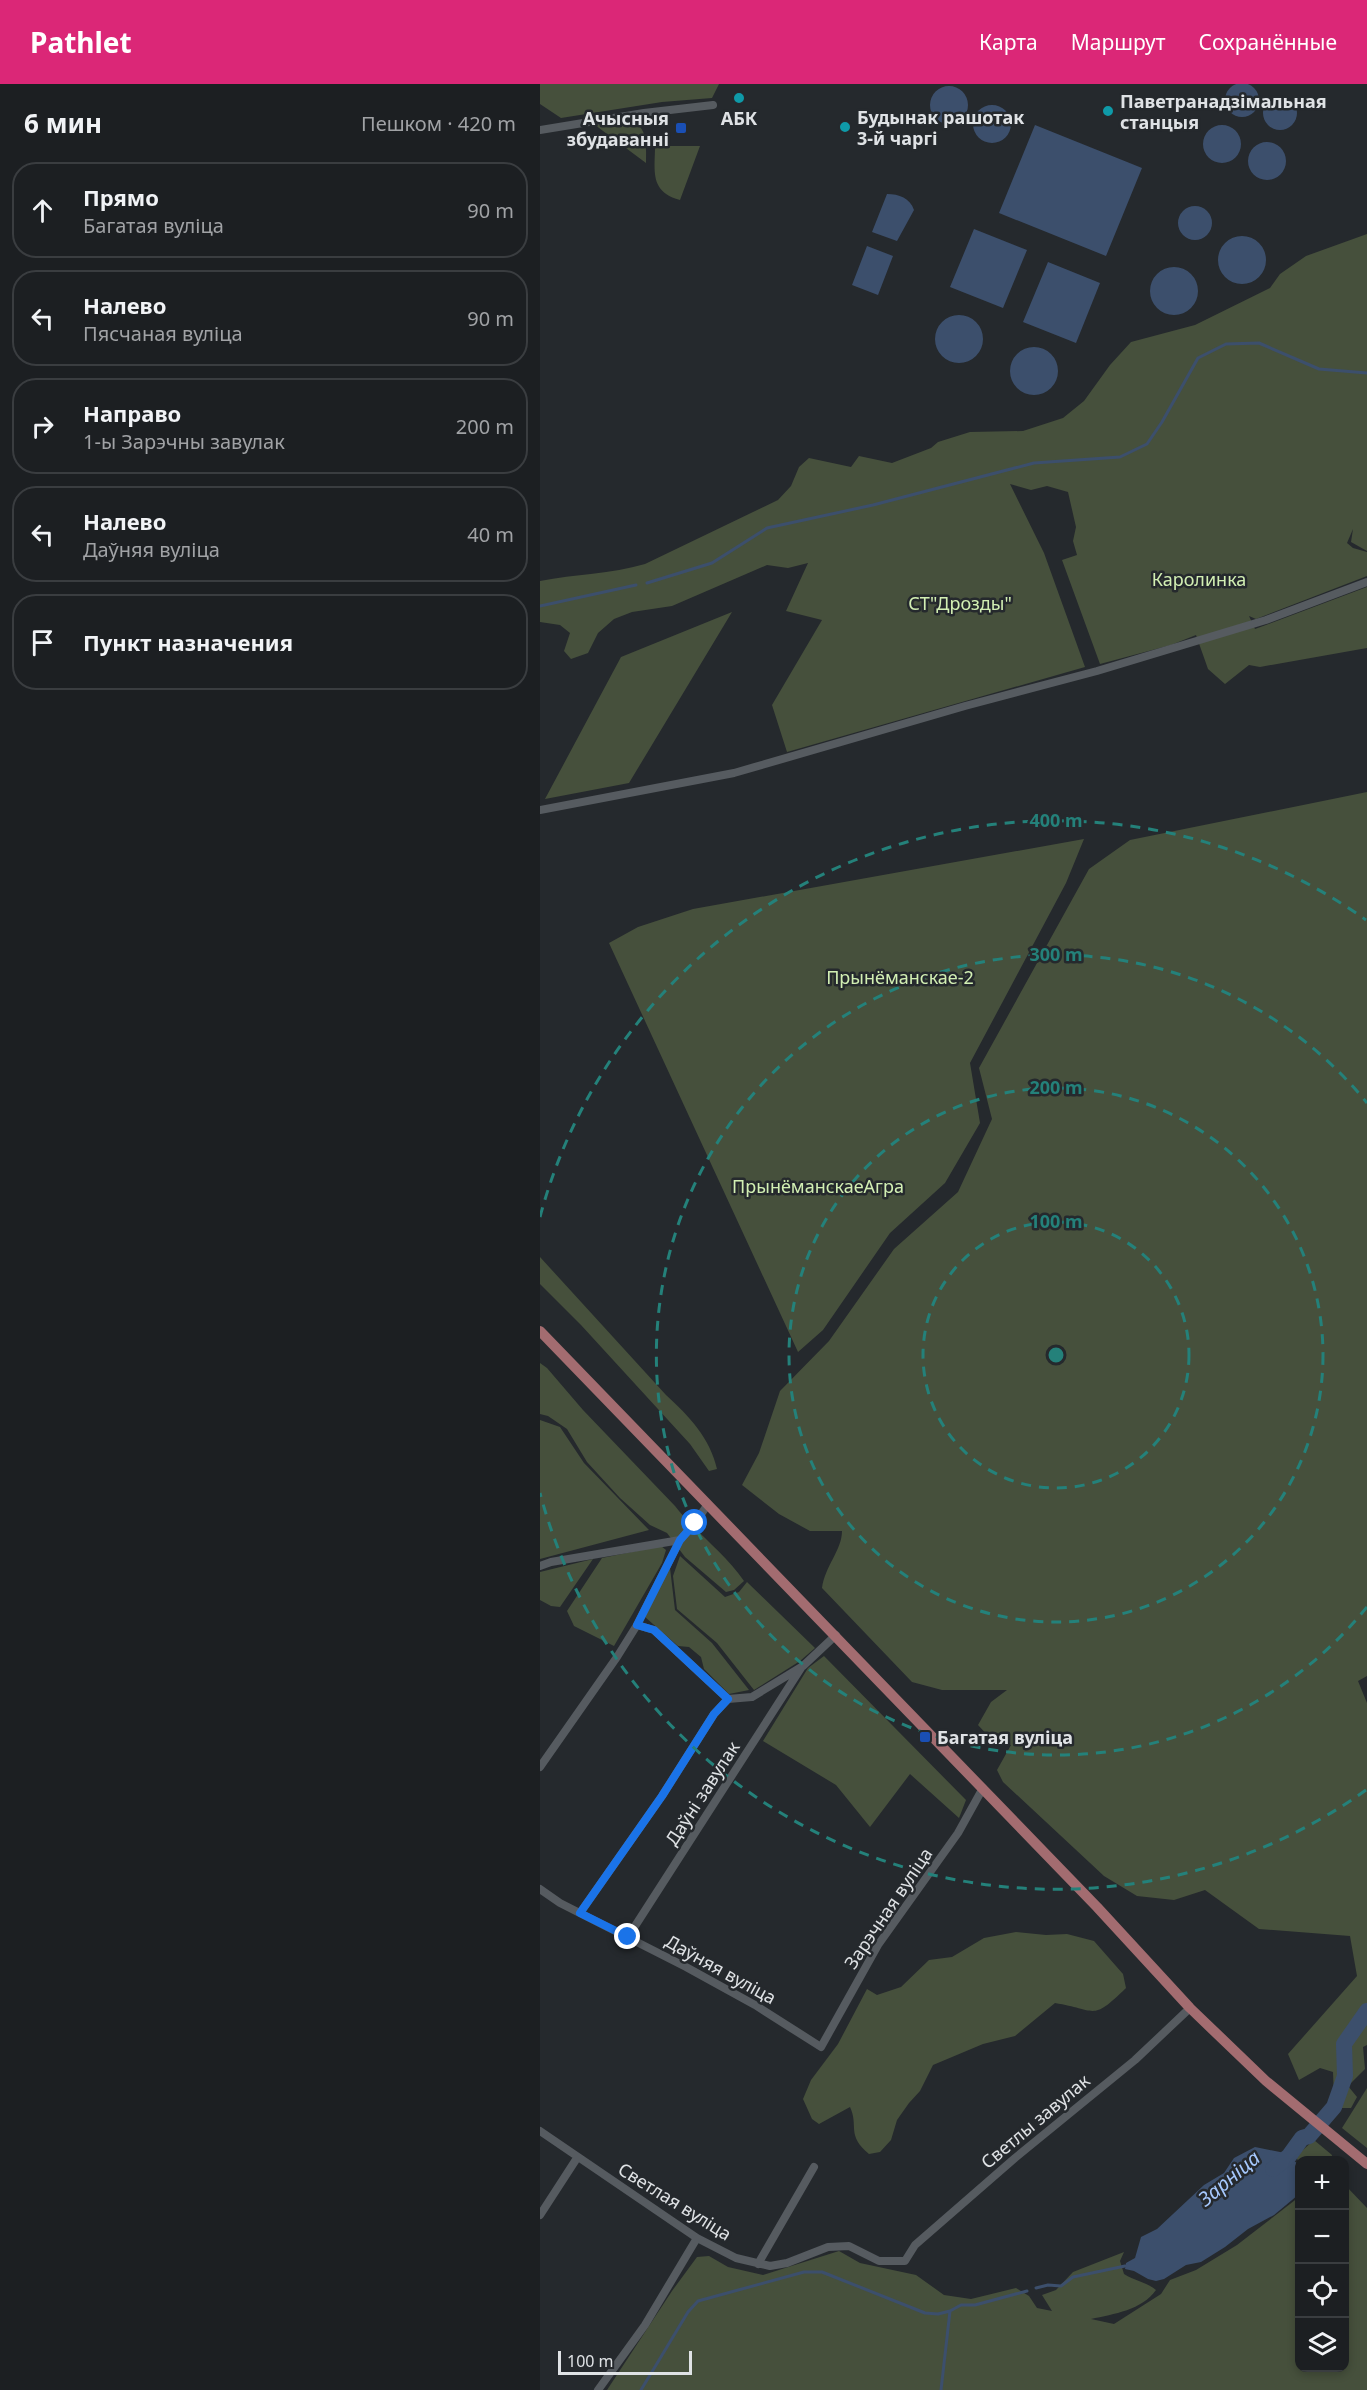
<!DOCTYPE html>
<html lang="ru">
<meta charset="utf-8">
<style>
:root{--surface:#1c1f22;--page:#292c2f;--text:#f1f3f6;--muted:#a0a2a5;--line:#3a3d40;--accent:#db2777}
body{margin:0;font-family:"Noto Sans",sans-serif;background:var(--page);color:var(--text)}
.controls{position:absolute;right:18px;bottom:18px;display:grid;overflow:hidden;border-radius:12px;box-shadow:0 3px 9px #0003}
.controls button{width:54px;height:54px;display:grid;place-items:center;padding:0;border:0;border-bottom:2px solid var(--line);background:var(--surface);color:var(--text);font:30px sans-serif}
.scale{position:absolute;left:18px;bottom:15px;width:134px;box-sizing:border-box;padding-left:6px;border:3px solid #dfe2e5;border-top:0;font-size:16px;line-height:21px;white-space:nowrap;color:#dfe2e5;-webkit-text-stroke:4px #25292d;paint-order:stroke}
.stop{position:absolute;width:18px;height:18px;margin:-14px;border:4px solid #1a73e8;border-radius:50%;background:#fff}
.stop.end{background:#1a73e8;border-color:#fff;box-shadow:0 2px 6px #0008}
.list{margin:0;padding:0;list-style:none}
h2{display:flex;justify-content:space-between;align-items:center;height:78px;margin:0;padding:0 24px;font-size:26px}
h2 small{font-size:20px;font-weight:400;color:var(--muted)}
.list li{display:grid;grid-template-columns:39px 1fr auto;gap:18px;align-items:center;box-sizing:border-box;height:96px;margin:0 12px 12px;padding:0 12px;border:2px solid var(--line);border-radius:24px}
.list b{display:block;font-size:22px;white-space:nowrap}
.list p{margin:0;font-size:20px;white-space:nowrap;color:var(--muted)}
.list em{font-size:20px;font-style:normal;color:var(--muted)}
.icon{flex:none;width:33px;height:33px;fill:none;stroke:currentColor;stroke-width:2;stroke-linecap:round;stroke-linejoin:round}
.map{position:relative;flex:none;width:827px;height:2306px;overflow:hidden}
header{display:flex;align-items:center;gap:36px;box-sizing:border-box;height:84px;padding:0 30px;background:var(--accent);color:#fff}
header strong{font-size:28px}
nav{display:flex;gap:33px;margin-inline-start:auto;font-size:21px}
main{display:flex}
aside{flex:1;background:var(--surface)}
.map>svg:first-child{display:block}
</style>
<header>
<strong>Pathlet</strong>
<nav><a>Карта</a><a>Маршрут</a><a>Сохранённые</a></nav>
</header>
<main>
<aside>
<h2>6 мин<small>Пешком · 420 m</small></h2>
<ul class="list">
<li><svg class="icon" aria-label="ahead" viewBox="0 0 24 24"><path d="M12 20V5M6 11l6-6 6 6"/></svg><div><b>Прямо</b><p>Багатая вуліца</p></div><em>90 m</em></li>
<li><svg class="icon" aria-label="left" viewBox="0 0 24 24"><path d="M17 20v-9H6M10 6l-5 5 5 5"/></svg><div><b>Налево</b><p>Пясчаная вуліца</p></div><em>90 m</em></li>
<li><svg class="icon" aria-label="right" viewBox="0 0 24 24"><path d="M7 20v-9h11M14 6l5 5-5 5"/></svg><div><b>Направо</b><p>1-ы Зарэчны завулак</p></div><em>200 m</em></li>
<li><svg class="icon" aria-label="left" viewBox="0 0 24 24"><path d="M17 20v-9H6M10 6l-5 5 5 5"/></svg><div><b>Налево</b><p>Даўняя вуліца</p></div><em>40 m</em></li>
<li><svg class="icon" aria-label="arrive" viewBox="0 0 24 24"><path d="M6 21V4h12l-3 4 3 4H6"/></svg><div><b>Пункт назначения</b></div></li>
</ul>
</aside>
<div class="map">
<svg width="827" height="2306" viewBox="0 0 827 2306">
<rect width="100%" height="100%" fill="#25292d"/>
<path fill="#46503c" d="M0 0H179L172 14 122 18 21 34 0 20Z
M80 36C109 36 106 58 106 79L55 41Z
M115 62H160L140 116C109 108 115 86 115 62Z
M827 150V467L811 458 813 445 807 459 813 464 827 468V492L716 535 709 532 715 545 827 503V564L720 583 709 581 685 600 668 585 656 551 631 561 560 580 522 476 537 471 533 457 536 443 528 408 507 402 491 406 470 400 504 469 545 583 247 668 232 621 282 536 246 527 268 479 248 484 227 481 132 522 92 528 74 535 58 549 48 569 31 575 24 567 30 549 20 541 0 538V497C35 490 71 490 105 480L238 416 251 402 259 383 269 374 311 383 319 372 352 379 391 364 398 358 430 348 483 347 523 334 544 317 570 281 591 258 655 241 730 204 740 190 766 172Z
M192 528 89 699 5 715 81 573Z
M827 708V1592L818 1597 827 1619V1961L823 1963 825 1985 808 2002 817 2013 811 2024H800L794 2013 793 1988 780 1984 759 1996 748 1970 817 1892 810 1852 719 1845 665 1806 634 1816 597 1812 564 1792 463 1698 457 1686 471 1661 452 1656 438 1641 451 1618 467 1606H402L372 1598 282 1504C285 1482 302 1466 302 1447H270L239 1430 202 1401 219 1369 240 1307 289 1257 354 1165 418 1108 452 1035 439 984 549 785 590 756Z
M544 755 526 799 430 979 440 1039 405 1099 350 1149 283 1246 258 1268 69 859 98 843 153 825Z
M0 1173 126 1311C149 1332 170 1354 177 1385L169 1387 150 1360 41 1241 0 1200Z
M0 1279 7 1284 43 1326 135 1422C156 1449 185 1469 204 1497L194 1506 186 1508 145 1473 127 1449 110 1441 80 1414 47 1378 27 1345 8 1332 0 1330Z
M0 1336 20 1343 44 1379 109 1446 0 1475Z
M121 1462 126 1466 122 1479 74 1562 34 1542 27 1527 62 1474Z
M140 1472 185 1513 199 1508 207 1498 275 1564 260 1577 214 1606 177 1559 137 1525 133 1492Z
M53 1475 20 1523 11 1522 0 1516V1488Z
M130 1484 135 1526 172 1559 209 1606 189 1610 164 1585 161 1573 149 1563 138 1562 105 1533Z
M284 1572 426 1716 419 1734 370 1690 330 1743 296 1701 223 1657 268 1584Z
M476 1848 506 1851 527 1850 554 1857 583 1890 586 1904C551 1938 558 1926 515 1919L475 1952 443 1960 393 1981 380 2007 369 2019 357 2036 351 2056 340 2068 329 2070C306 2051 319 2042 310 2023L279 2040 272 2035 263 2015 271 1996 298 1960 327 1905 337 1911 361 1903 389 1876 412 1873 444 1854Z
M827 2004V2064L802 2044Z
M774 2056 792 2071 791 2076 759 2077 755 2073Z
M805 2101 827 2124V2306H67L132 2207 157 2173 169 2172 188 2183 223 2191 299 2167 320 2179 376 2191 404 2211 431 2215 476 2204 489 2212 497 2224 512 2227 502 2211 516 2206 533 2188 584 2168 580 2177 584 2190C595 2197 606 2198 616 2206 602 2226 574 2230 551 2235L574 2240 621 2210 630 2196 656 2186 697 2161 759 2113 760 2284H804Z"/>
<path fill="#3c4f6c" d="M685 16a17 17 0 1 1 34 0a17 17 0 1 1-34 0Z
M390 21a19 19 0 1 1 38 0a19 19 0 1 1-38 0Z
M723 29a17 17 0 1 1 34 0a17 17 0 1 1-34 0Z
M433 40a19 19 0 1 1 38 0a19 19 0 1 1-38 0Z
M495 41 602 84 566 172 459 129Z
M663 60a19 19 0 1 1 38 0a19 19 0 1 1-38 0Z
M708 77a19 19 0 1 1 38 0a19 19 0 1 1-38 0Z
M347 110C359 110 370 114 374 126L357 157 332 148Z
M638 139a17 17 0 1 1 34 0a17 17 0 1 1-34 0Z
M434 145 487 166 463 224 410 203Z
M678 176a24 24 0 1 1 48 0a24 24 0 1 1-48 0Z
M327 162 353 172 338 211 312 201Z
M508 178 560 199 536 259 483 238Z
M610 207a24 24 0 1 1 48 0a24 24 0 1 1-48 0Z
M395 255a24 24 0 1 1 48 0a24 24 0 1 1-48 0Z
M470 287a24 24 0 1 1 48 0a24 24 0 1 1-48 0Z
M715 2063 745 2069 759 2081 758 2111 734 2131 708 2145 685 2163 661 2178 646 2181 624 2195 616 2197 608 2195 594 2187 585 2185 586 2179 595 2174 601 2153 617 2145 664 2101 684 2089 694 2074Z"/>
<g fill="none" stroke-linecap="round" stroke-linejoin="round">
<path stroke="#3c4f6c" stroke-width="3" d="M107 499 172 479 227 444 333 421 494 379 580 373 607 360 622 338 658 274 686 260 719 259 779 285 827 289
M0 522 96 501
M496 2204 508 2201 521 2202 533 2193 585 2182
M101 2306 148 2228 158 2217 264 2188H282L385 2229 398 2230 410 2227
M401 2306 410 2227 421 2221H435L487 2207"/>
<path stroke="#3c4f6c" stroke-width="16" d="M733 2085 749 2072 762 2054 769 2052 794 2023 805 1992 804 1960 827 1927"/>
<path stroke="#565b60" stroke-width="8" d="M0 46 104 29 173 21
M0 726 194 689 425 622 557 587 726 536 827 498
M0 1482 11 1478 140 1456
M97 1541 114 1546 188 1615
M0 1683 77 1573 97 1541 140 1456 155 1439 168 1420
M0 1805 20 1819 146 1883 215 1921 281 1963 338 1861 418 1749 443 1704
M40 1829 122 1712 174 1630 188 1615 212 1613 263 1582 296 1551
M88 1853 261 1584
M0 2047 157 2154 196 2174 230 2182 247 2179 288 2163 309 2162 339 2177H365L375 2161 475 2074 595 1976 650 1924
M0 2131 37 2074
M218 2180 274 2083
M58 2306 105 2241 157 2154"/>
<path stroke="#a36c70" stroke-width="10" d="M0 1247 557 1823 650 1924 726 1997 827 2080"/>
</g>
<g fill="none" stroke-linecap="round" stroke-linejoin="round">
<path stroke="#1a73e8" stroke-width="8" d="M88 1853 40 1829 122 1712 174 1630 188 1615 114 1546 97 1541 140 1456 155 1439"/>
</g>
<g fill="none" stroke="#24817a" stroke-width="3" stroke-dasharray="10 8">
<circle cx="516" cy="1271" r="133"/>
<circle cx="516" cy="1271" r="267"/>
<path d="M827 1523A400 400 0 1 1 827 1019"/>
<path d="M826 1706A534 534 0 0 1 0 1409M0 1133A534 534 0 0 1 826 836"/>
</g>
<g fill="#0f9aa8" stroke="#25292d" stroke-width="2">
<circle cx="199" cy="14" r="6"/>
<circle cx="568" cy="27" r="6"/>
<circle cx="305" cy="43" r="6"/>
</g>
<g fill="#1a4fb4" stroke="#25292d" stroke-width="2">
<rect x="135" y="38" width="12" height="12" rx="3"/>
<rect x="379" y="1647" width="12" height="12" rx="3"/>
</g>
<g text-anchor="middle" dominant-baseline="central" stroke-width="5" stroke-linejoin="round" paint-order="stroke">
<g font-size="18" font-weight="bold" fill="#dfe2e5" stroke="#25292d" text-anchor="start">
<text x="580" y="17">Паветранадзімальная<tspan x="580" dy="21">станцыя</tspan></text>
<text x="317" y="33">Будынак рашотак<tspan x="317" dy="21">3-й чаргі</tspan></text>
<text x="129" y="34" text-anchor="end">Ачысныя<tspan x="129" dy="21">збудаванні</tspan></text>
<text x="199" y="34" text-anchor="middle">АБК</text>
<text x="397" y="1653">Багатая вуліца</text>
</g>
<g font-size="18" fill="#d2efb3" stroke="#25292d">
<text x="659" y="495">Каролинка</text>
<text x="420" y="519">СТ"Дрозды"</text>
<text x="360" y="893">Прынёманскае-2</text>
<text x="278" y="1102">ПрынёманскаеАгра</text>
</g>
<g font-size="18" fill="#dfe2e5" stroke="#25292d">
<text transform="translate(162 1709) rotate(-57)">Даўні завулак</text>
<text transform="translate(348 1824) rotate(-56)">Зарэчная вуліца</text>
<text transform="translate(181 1885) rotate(29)">Даўняя вуліца</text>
<text transform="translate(495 2037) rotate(-40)">Светлы завулак</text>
<text transform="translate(135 2117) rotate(32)">Светлая вуліца</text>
</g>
<g font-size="20" font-style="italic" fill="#a6c8fd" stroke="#25292d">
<text transform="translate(689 2094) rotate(-40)">Зарніца</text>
</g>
</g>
<circle cx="516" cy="1271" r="9" fill="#24817a" stroke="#25292d" stroke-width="3"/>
<g font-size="18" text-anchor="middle" font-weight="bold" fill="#24817a" stroke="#25292d" stroke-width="5" stroke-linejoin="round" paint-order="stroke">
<text x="516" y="743">400 m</text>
<text x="516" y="877">300 m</text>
<text x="516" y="1010">200 m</text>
<text x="516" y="1144">100 m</text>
</g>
</svg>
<div class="controls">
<button>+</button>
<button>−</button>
<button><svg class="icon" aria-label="locate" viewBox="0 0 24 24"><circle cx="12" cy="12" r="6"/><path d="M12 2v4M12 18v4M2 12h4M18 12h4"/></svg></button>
<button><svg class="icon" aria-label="layers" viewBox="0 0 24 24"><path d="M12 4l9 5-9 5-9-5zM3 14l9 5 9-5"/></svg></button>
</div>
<div class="scale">100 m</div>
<div class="stop" style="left:155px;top:1439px"></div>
<div class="stop end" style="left:88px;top:1853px"></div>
</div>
</main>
